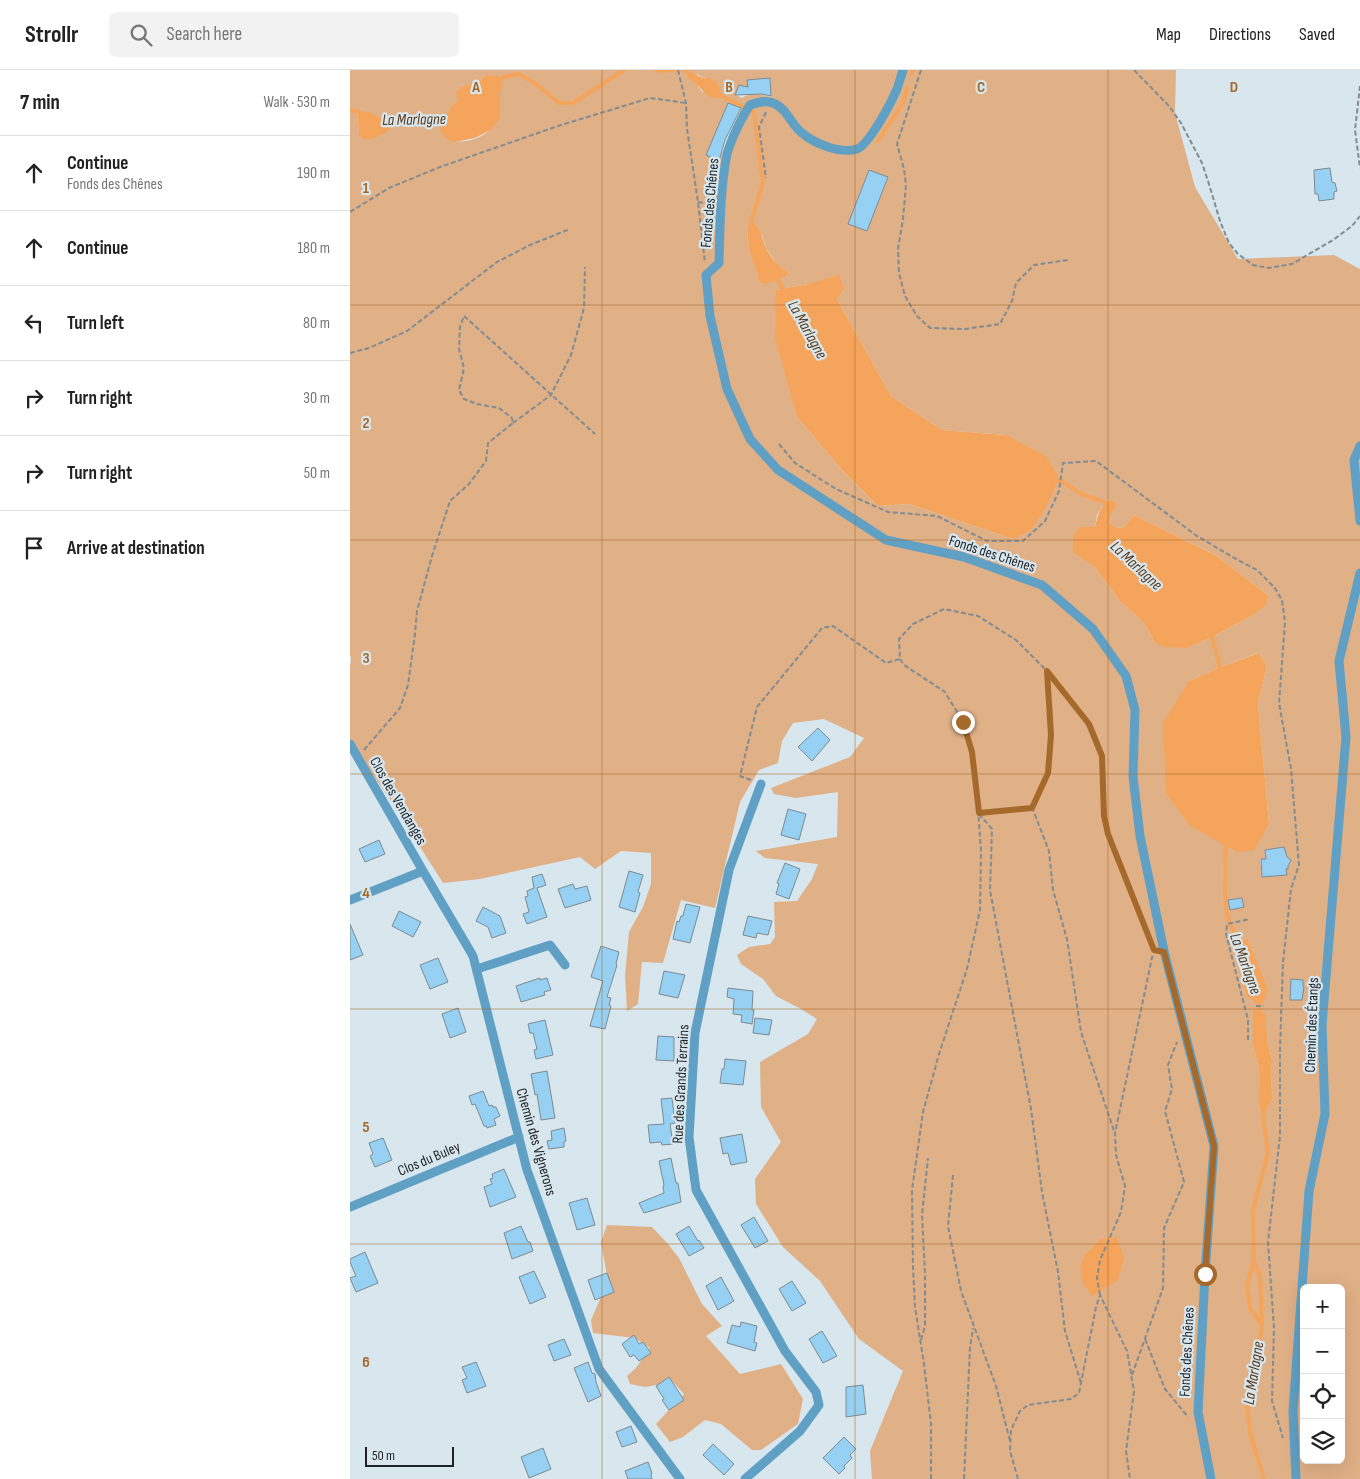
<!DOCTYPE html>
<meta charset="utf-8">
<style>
:root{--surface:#fff;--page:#f2f2f2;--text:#222;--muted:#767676;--line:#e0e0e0}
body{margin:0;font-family:"Sofia Sans Condensed",sans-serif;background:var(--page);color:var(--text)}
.controls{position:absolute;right:15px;bottom:15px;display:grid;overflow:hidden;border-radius:8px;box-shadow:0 5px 20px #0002}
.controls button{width:45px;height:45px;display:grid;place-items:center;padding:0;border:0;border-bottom:1px solid var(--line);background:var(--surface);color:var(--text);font:25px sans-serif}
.scale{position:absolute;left:15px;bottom:12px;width:89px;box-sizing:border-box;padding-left:5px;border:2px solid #1e2326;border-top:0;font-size:14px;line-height:18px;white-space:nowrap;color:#1e2326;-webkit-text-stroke:4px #d8e6ee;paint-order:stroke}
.stop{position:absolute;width:15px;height:15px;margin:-11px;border:4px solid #a5692c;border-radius:50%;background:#fff}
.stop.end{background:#a5692c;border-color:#fff;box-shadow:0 1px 5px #0008}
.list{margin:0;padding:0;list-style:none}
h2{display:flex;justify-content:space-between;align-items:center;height:65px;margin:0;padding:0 20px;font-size:21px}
h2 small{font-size:16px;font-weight:400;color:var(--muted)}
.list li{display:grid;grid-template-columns:32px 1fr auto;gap:15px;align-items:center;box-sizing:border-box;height:75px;padding:0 20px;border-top:1px solid var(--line)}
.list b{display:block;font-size:19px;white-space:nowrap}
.list p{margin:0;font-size:16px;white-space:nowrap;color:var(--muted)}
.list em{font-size:16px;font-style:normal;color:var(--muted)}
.icon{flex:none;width:28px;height:28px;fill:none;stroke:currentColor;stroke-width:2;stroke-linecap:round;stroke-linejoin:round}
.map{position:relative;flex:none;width:1010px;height:1409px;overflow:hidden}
header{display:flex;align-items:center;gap:30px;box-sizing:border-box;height:70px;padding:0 25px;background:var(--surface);border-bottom:1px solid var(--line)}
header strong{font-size:24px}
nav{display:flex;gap:28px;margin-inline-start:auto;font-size:18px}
.search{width:350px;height:45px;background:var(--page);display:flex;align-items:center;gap:12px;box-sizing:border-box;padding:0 18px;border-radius:8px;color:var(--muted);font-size:19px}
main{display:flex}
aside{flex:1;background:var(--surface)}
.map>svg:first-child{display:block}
</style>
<header>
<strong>Strollr</strong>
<div class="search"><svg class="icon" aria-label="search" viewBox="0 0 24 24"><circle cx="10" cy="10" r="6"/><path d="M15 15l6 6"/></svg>Search here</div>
<nav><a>Map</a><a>Directions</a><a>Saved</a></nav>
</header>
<main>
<aside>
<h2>7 min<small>Walk · 530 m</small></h2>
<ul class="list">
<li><svg class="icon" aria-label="ahead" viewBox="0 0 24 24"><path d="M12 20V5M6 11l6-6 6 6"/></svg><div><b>Continue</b><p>Fonds des Chênes</p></div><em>190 m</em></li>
<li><svg class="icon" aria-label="ahead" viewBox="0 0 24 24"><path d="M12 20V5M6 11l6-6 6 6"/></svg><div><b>Continue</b></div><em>180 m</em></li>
<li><svg class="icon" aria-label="left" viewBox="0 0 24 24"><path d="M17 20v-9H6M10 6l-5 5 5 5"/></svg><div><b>Turn left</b></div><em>80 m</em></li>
<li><svg class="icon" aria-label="right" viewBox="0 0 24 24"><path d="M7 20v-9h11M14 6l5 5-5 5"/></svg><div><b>Turn right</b></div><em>30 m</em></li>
<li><svg class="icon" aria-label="right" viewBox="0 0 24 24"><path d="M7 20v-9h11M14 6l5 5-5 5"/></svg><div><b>Turn right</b></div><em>50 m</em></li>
<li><svg class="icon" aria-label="arrive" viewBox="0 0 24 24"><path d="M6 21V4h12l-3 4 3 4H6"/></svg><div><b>Arrive at destination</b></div></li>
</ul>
</aside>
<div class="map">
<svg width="1010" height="1409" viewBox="0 0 1010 1409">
<rect width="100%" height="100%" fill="#d8e6ee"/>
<path fill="#e0b087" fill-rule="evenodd" d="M0 0H826L825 43 845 117 888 189 984 185 1010 199V1409H522L520 1381 553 1301 509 1269 470 1211 433 1177 406 1134 405 1109 431 1072 411 1037 410 992 458 964 467 949 451 939 426 926 413 909 391 894 387 885 399 877 420 874 425 867 424 832 447 831 462 809 468 794 415 788 406 781 487 767 488 722 446 728 424 724 421 718 500 687 514 668 474 649 443 653 432 671 428 693 409 700 390 732 365 838 331 830 313 893 292 892 288 934 277 941 275 905 279 862 293 837 301 814V783L271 781 245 799 230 787 130 809 93 813 39 728 0 672V598L1 587 0 586ZM347 4 356 9 353 23 347 15ZM135 5 145 7C153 33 155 58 125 69 119 71 112 71 105 72L108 31 111 18 129 12ZM420 8 421 27C411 24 401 22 392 28L386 25 389 15 398 17V10ZM378 33 391 39 369 91 356 85ZM7 41 45 53 9 65ZM519 100 538 108 517 161 498 154ZM397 160 412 165 416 178 428 196 440 203 411 215 399 181ZM458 214 494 220 487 229 541 326 592 360 656 365 663 469 559 434 528 436 493 401 447 347 426 220ZM762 429 768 435 763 442 759 452 767 458 774 457 784 445 865 485 918 525 901 546 862 567 837 578 805 573 794 553 769 530 744 496 745 457 747 445 755 432ZM907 583 917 596 908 634 919 753 839 611 871 597ZM933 777 937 787 941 790 938 796V799H936L937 805 912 807 910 789H916L915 780ZM891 828 893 837 880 840 878 831ZM898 870 913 910 895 924 890 892 883 877ZM941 910H952L953 916 954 917 952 930H941ZM903 960 917 968 922 990 921 1014 923 1026 911 1039 909 998 903 976ZM954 1218H991V1390H954Z
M257 1155 302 1157 318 1174 329 1188 352 1234 372 1256 356 1266 390 1304 431 1294 453 1329 448 1354 411 1380H402L371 1354 355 1350 333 1367 320 1372 306 1354 334 1324 323 1312 295 1317 280 1314 277 1306 286 1298 300 1278 285 1268 243 1263 241 1250 258 1211 251 1172Z"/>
<path fill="#f4a55b" d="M341 3 356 9 359 7C367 12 371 16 371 26 362 33 354 22 348 16 345 13 341 10 338 8V5Z
M135 5 154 7 150 22V48L141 60 125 68 105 72 96 69 90 60 100 38 108 31 106 23 111 17 129 12Z
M7 41 18 42 45 54C37 63 27 68 15 70L9 65Z
M401 152C412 159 411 165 415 176 421 189 429 197 440 203L428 210 411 215 399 181 397 160Z
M489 205 494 220 487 229 541 326 592 360 656 365 696 386 709 408 697 436 681 460 663 469 559 434 528 436 493 401 447 347 425 268 426 220 458 214Z
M762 429 768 435 763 442 759 452 767 458 774 457 784 445 865 485 918 525 916 535 901 546 862 567 837 578 815 577 805 573 794 553 769 530 744 496 723 482V467L730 457H745C748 445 750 434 762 429Z
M908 583 917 596 908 634 919 753 904 780 887 782 839 755 816 723 813 653 839 611 871 597Z
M882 867 898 870 918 920 913 933H906L895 924 890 892 883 877Z
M905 939 915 944 917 968 922 990 921 1014 923 1026 916 1041 910 1039 909 998 903 976V940Z
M767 1167 774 1188 768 1210 743 1226 733 1214 730 1196 736 1184 751 1169Z"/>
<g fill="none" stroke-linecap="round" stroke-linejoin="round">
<path stroke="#f4a55b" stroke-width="4" d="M306 0 311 1 326 0
M334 0 344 7
M561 4 563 0
M152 10 154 7 169 4 186 14 209 33H223L274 0
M368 24 404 42 413 112 401 152 403 157
M0 41H7L11 43
M40 53 98 50
M528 71 553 33 557 18
M426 206 434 222
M704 411H711L733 425 755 432V436
M859 565 862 567 871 601
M876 772 875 825 877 845 887 871
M909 929 910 947
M913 1036 914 1055 918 1083 903 1140 904 1190 910 1206 912 1256 897 1334 900 1363 914 1409
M904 1190 897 1216 900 1238 912 1255"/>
</g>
<path fill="#96d1f3" stroke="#7d8a91" d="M420 8 421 26 412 24 385 25 389 15 398 17 397 10Z
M378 33 391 38 375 70 369 91 356 85Z
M980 98 982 112 985 113 987 121 984 122V129L969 131 968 124H965L964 100Z
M519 100 538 107 517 161 498 154Z
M468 658 480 670 462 691 448 677Z
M438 739 456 744 449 770 431 765Z
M29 770 35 784 15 792 9 779Z
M934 777 937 787 941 790 938 796V799H936L937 805 912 807 911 789H916L915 780Z
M435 793 450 799 439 829 426 824 429 814 427 813Z
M279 801 293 805 288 822 290 823 285 842 269 837Z
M192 804 196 815 187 818 197 847 177 854 173 844 179 842 175 827 178 826 177 821 184 818 182 807Z
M223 814 225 819 237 816 241 830 215 838 208 819Z
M892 828 894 837 880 840 878 830Z
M336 834 350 837 340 873 323 869 327 851 329 852 331 846H333Z
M133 837 150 846 156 863 142 868 138 857 126 851Z
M49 841 71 852 63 867 42 856Z
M398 846 422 851 418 865 407 863 406 868 393 865Z
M0 854 13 885 0 890Z
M251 876 269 882 266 894 267 895 257 927 261 928 259 935 261 936 255 959 240 956 253 911 241 907Z
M88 888 98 912 80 919 70 895Z
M314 901 335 905 328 928 309 924Z
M190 908V910L197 908 201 920 194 922 195 925 171 932 166 916Z
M941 909 953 910V916L954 917 952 930H940Z
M378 918 403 921 402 940H404L402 954 391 952 392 945 383 944 384 929 377 927Z
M108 938 116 962 100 968 92 944Z
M405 948 422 950 419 965 403 963Z
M195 950 203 985 186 989 184 980 187 979 183 963H180L178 954Z
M308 966 324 967V991L306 990Z
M375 989 396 991 393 1015 370 1013 372 999H374Z
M197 1001 205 1048 191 1050 187 1024 185 1025 181 1004Z
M133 1021 139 1036 142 1035 143 1037H146L150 1046 144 1049 146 1055 137 1058 136 1056H134L125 1034 122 1035 119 1026Z
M322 1028 325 1053 320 1054 323 1074 312 1075 311 1072 300 1073 298 1055 314 1054 311 1029Z
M214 1058 216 1071 214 1072V1077L199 1079 197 1071 202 1070 201 1061Z
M392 1064 397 1092 381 1095 378 1083 373 1084 370 1068Z
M33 1068 42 1090 25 1097 20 1086 23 1084 19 1073Z
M321 1088 326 1113H328L331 1132 294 1143 289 1133 314 1123 313 1117 314 1115 309 1091Z
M154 1099 166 1127 140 1137 134 1117 142 1114 140 1109 143 1108 142 1104Z
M237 1128 245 1155 227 1160 219 1133Z
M404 1147 418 1171 405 1178 391 1155Z
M171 1156 178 1172H180L183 1181 162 1189 154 1163Z
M339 1156 348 1171 349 1170 354 1178 339 1186 326 1164Z
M15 1182 28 1213 6 1222 0 1208 6 1206 0 1192V1189Z
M184 1201 196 1227 180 1234 169 1207Z
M257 1203 264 1222 245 1230 238 1210Z
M371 1207 384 1231 368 1240 356 1216Z
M442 1211 456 1233 442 1241 429 1219Z
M391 1252 407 1256 404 1272 407 1273 405 1281 377 1273 382 1255 390 1257Z
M472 1261 487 1286 473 1293 459 1269Z
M284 1265 289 1274 293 1272 301 1283 289 1291 284 1285 280 1287 272 1274Z
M214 1269 221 1285 204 1291 198 1275Z
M126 1292 136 1316 117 1323 112 1310 117 1308 112 1297Z
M238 1292 242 1303 245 1304 246 1312 251 1326 238 1332 224 1298Z
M319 1307 334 1330 319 1340 312 1330 314 1329 306 1316Z
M513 1315 516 1344 496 1347V1317Z
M281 1356 287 1372 272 1377 266 1362Z
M494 1367 506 1379 500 1385 502 1388 494 1396 495 1398 489 1404 473 1388Z
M363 1374 384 1394 374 1405 353 1385Z
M193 1378 201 1399 179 1408 171 1387Z
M298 1392 302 1403 301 1404 302 1409H278L275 1401Z"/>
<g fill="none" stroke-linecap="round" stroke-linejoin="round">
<path stroke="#828c91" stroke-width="2" stroke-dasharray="5 2.5" stroke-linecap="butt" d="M328 0 336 33 337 59 348 132 355 193
M571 0 547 74 554 99 556 115 553 149 548 179 549 203 555 226 567 246 580 258 615 259 650 254 662 231 666 213 684 195 718 190
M784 0 819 36 831 53 852 93 859 114 870 151 879 173 888 184 903 195 919 198 942 194 983 170 1002 156 1010 146
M1010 16 1005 60 1010 98
M416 42 409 57 416 108
M348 132 361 134
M0 142 39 118 90 97 211 55 300 28 336 33
M0 283 19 278 57 261 147 192 180 175 220 159
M163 353 201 325 221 285 234 238 235 197
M429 374 445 393 486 419 538 442 587 446 637 471H673L695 451 709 421 713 393 746 391 847 466 886 489 907 500 924 517 932 530 935 552 929 633 941 699 949 795 941 819 933 892 930 978V1066L918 1172 924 1258 922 1331 933 1368
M14 680 50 638 58 615 65 564 67 541 82 486 100 431 119 414 136 391 138 373 163 353 162 348 149 338 127 334 114 329 109 320 114 298 109 279 110 257 114 246 245 364
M401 710 390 706 407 637 472 558 483 556 536 593 550 589
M682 737 699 781 703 820 717 869 731 962 764 1061
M629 743 682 737 698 703 701 665 697 602
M629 744 642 759 640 820 681 1039 692 1122 708 1202 715 1261 731 1313
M906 936H914
M898 970V950L876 864 877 854 900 849
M603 1105 598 1156 611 1221 646 1316 660 1371
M750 1225 747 1208 750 1190 771 1142 775 1116 766 1085 765 1063 803 883
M795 1269 815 1319 838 1347
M571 1270 575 1256V1204L572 1145 578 1088
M782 1305 813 1218 814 1158 834 1112 815 1041 822 1019 818 995 827 972
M581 1409V1354L574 1294 565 1237 563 1197 562 1120 573 1042 589 984 617 899 630 840 631 782 627 723 622 682 613 652 595 622 554 595 550 589 549 569 563 554 594 539 628 546 666 570 701 605 739 654 752 687 754 746 758 764 801 873
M614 1409 620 1278 623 1258
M668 1409 660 1381 661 1360 670 1341 678 1335 721 1329 729 1323 746 1237 750 1225 777 1281 784 1321 776 1381 780 1409"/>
<path stroke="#60a0c5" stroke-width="9" d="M553 0C551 6 549 13 547 19 542 31 519 75 507 79 490 84 465 74 452 63 441 55 437 38 423 33 415 30 408 32 400 35 392 47 381 69 377 84 370 120 370 157 369 193L356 205 360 246 377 319 400 369 428 400 536 470 614 487 692 515 743 559 776 606 785 640 783 706 790 766 814 881 864 1076 855 1204 848 1342 861 1409
M1010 376 1004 390 1010 451
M0 674 73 801
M0 830 73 801 123 886 177 1100 249 1299 330 1409
M127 899 200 875 215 895
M0 1137 169 1067
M395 1409 450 1361 469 1335 466 1322 435 1281 346 1120 339 1067 345 963 379 800 411 714
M946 1409 943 1341 959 1121 975 1044 972 955 996 667 989 591 1010 503"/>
</g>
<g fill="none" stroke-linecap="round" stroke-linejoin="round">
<path stroke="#a5692c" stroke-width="6" d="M613 652 622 682 629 743 682 738 698 703 701 665 697 601 739 654 752 686 754 746 758 764 804 880 814 882 864 1076 855 1204"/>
</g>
<path fill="none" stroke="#a5692c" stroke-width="1" stroke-opacity="0.55" d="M252 0V1409M505 0V1409M758 0V1409M0 235H1010M0 470H1010M0 704H1010M0 939H1010M0 1174H1010"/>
<g text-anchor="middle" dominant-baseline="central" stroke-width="4.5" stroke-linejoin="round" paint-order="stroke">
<g font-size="15" fill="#1e2326" stroke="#d8e6ee">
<text transform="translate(360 133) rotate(-85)">Fonds des Chênes</text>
<text transform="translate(642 484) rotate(18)">Fonds des Chênes</text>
<text transform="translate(48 731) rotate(60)">Clos des Vendanges</text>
<text transform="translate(962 955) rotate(-88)">Chemin des Étangs</text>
<text transform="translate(331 1014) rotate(-87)">Rue des Grands Terrains</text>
<text transform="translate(186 1072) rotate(74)">Chemin des Vignerons</text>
<text transform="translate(79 1089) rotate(-23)">Clos du Buley</text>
<text transform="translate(837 1282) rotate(-87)">Fonds des Chênes</text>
</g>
<g font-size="16" font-style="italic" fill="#5a3a1b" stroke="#d8e6ee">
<text transform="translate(64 50) rotate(-1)">La Marlagne</text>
<text transform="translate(457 260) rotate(61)">La Marlagne</text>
<text transform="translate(786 496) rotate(43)">La Marlagne</text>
<text transform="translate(895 894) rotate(70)">La Marlagne</text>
<text transform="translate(904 1303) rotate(-81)">La Marlagne</text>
</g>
</g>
<g font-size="16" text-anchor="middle" font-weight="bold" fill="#a5692c" stroke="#d8e6ee" stroke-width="4.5" stroke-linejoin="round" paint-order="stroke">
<text x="126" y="22">A</text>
<text x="379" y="22">B</text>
<text x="631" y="22">C</text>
<text x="884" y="22">D</text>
<text x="16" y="123">1</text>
<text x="16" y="358">2</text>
<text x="16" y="593">3</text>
<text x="16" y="828">4</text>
<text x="16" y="1062">5</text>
<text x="16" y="1297">6</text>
</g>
</svg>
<div class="controls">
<button>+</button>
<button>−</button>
<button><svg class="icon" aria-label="locate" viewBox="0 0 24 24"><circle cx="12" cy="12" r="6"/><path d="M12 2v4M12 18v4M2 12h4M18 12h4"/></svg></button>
<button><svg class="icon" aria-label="layers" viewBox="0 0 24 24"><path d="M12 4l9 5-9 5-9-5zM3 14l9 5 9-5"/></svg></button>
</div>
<div class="scale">50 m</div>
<div class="stop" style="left:855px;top:1204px"></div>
<div class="stop end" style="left:613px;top:652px"></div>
</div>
</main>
